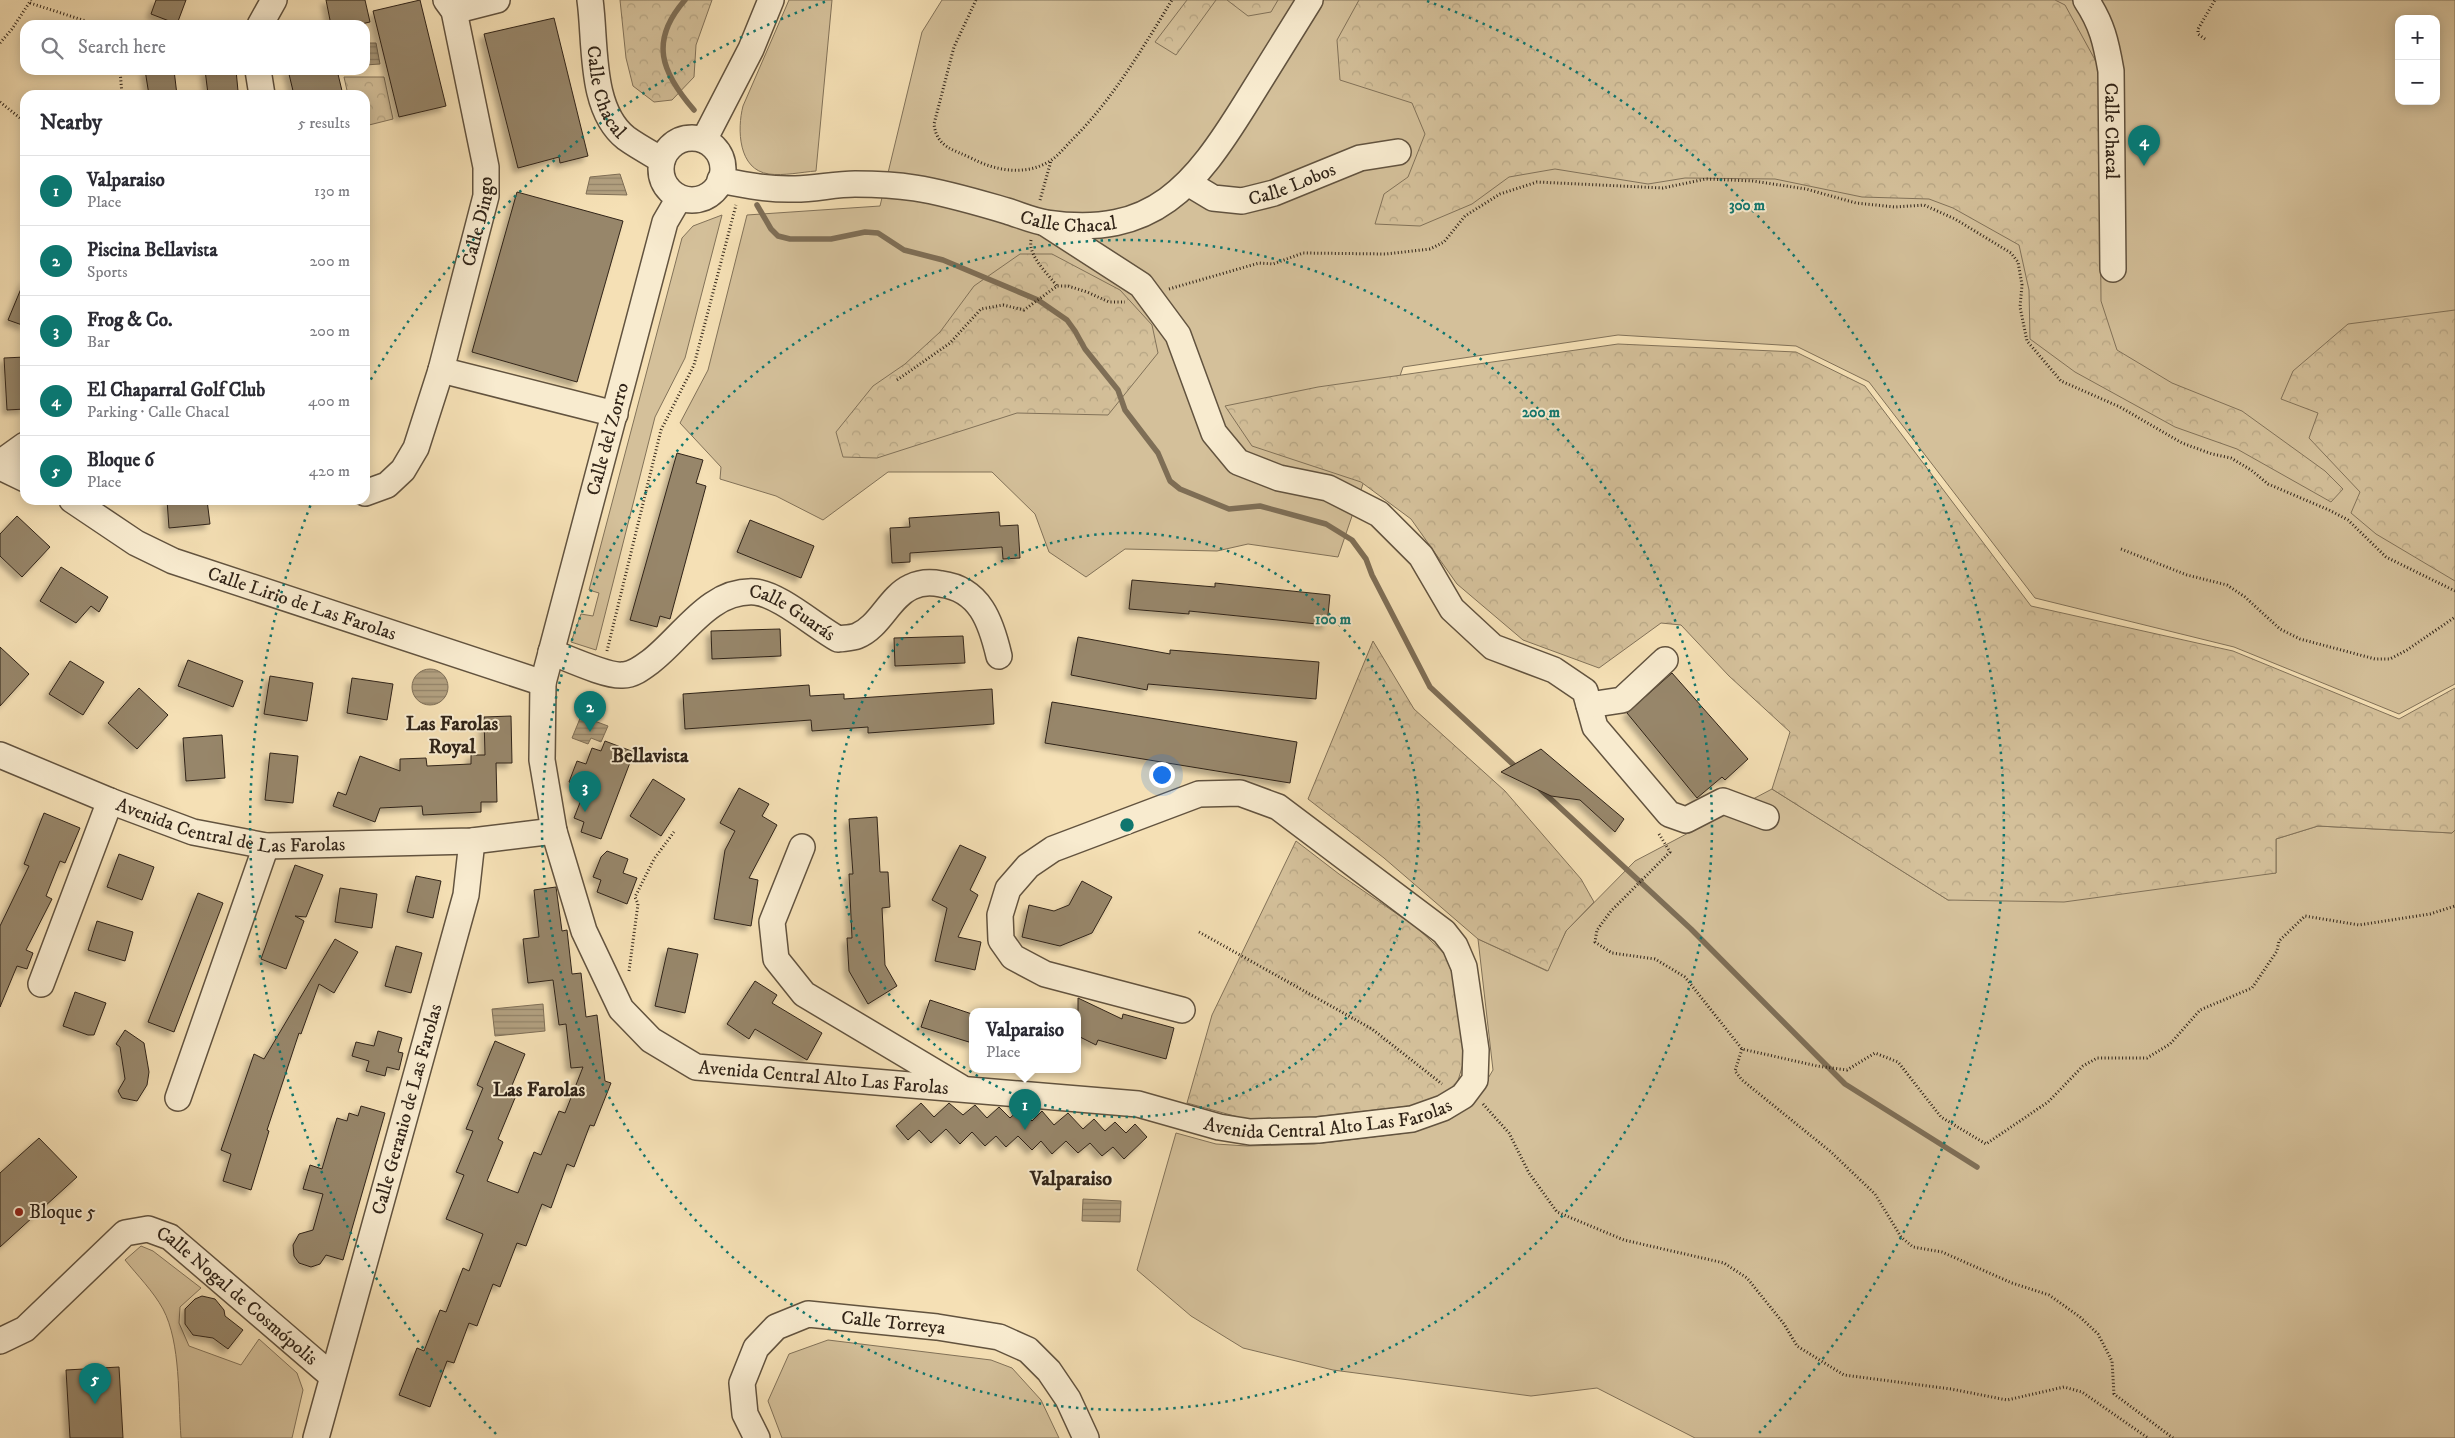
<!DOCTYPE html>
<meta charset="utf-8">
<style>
:root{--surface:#fff;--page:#f2f2f3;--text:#2b2b33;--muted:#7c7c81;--line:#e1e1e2;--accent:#0f766e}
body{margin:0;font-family:"IM FELL DW Pica",serif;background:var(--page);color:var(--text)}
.controls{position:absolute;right:15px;top:15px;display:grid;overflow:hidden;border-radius:10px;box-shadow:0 2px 12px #0003}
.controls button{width:45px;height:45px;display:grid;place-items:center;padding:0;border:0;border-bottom:1px solid var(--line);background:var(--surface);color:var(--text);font:25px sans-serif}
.you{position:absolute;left:1161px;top:774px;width:18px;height:18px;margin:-12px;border:4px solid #fff;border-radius:50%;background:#1a73e8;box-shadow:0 0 0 8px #1a73e833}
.badge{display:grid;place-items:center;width:32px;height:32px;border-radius:50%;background:var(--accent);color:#fff;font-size:16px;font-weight:700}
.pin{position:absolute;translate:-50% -41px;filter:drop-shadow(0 1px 2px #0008)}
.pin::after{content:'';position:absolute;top:26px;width:18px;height:15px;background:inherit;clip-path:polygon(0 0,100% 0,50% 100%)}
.popup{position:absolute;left:969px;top:1008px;width:112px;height:65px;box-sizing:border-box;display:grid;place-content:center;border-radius:10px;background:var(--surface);filter:drop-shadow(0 1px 4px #0005);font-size:16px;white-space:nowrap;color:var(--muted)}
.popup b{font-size:19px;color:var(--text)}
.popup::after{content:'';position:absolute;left:50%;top:100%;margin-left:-10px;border:10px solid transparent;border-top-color:var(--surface)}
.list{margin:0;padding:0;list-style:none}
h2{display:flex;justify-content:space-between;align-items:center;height:65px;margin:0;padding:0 20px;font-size:21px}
h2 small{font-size:16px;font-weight:400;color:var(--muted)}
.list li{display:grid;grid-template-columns:32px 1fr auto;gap:15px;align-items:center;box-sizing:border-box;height:70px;padding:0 20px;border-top:1px solid var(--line)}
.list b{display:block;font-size:19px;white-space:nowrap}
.list p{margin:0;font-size:16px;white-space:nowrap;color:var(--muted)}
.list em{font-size:16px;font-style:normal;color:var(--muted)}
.icon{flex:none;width:28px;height:28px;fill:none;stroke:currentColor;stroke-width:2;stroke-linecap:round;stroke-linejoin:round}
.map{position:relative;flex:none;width:2455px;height:1438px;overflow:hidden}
.search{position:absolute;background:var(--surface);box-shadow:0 2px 12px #0003;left:20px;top:20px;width:350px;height:55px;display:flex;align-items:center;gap:12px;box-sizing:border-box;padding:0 18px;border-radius:15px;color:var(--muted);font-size:19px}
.panel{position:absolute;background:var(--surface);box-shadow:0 2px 12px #0003;left:20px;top:90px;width:350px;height:415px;border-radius:15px}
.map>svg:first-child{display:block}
</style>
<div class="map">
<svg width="2455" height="1438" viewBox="0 0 2455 1438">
<defs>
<pattern id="forest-crowns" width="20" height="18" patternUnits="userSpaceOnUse" patternTransform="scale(1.25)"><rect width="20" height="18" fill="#d4c09a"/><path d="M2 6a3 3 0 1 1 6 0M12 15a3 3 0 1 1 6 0" fill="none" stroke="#b6a584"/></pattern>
<pattern id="water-rules" width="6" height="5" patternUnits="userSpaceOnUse" patternTransform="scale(1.25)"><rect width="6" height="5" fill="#b2a080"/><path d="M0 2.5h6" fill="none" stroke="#918268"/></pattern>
<filter id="shadow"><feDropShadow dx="-4.5" dy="4.5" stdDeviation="2.5" flood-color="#0004"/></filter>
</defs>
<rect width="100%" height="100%" fill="#f5e0b5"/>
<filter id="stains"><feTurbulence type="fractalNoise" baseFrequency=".004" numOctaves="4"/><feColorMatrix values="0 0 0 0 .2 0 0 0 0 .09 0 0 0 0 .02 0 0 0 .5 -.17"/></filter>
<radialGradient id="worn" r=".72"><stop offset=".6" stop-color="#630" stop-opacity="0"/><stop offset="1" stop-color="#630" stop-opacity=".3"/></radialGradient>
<path fill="#d4c09a" stroke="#827259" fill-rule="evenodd" d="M789 0H832L816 171C802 172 784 176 769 174 738 170 737 129 743 106Z
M942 0H2455V684L2399 714 2234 647 2035 598 1869 382 1796 346 1618 335 1403 367 1338 557 1248 544 1217 551 1125 549 1086 577 1049 552 1035 514 992 472H888L823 520 776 496 720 479 721 467 680 423 708 370 747 215 880 206 922 32ZM2399 19H2436V101H2399Z
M722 215 685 358 655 417 596 650 571 642 581 614 593 616 599 593 589 590 682 238 693 226Z
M1772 789 1948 900 2276 873V839L2318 826 2452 833 2455 830V1438H1695L1597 1388 1531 1396 1333 1370 1243 1348 1191 1316 1137 1270 1176 1133 1216 1144 1247 1146 1314 1144 1414 1132 1452 1118 1472 1105 1493 1070 1478 939 1547 971 1566 931 1635 861Z
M141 1246 153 1251 201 1288 180 1307 179 1323 189 1346 241 1365 259 1339 297 1373 303 1390 292 1438H181C178 1399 181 1343 163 1309 153 1291 138 1276 125 1260Z
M828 1340 991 1360 1012 1368 1041 1400 1059 1438H782L768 1401 789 1354Z"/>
<path fill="url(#forest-crowns)" stroke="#827259" d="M620 0H712L696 45 694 77 672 100 654 102 633 86 626 58Z
M1187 0H1216L1176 55 1155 42Z
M1227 0H1278L1271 12 1248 16Z
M1359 0H2055L2065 5 2099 67 2101 301 2117 350 2172 383 2242 411 2325 471 2343 489 2331 502 2237 449 2175 427 2075 372 2030 339 2029 290 2019 245 1953 208 1929 199 1862 197 1775 179 1685 178 1648 184 1555 169 1509 177 1472 204 1420 226 1375 224 1384 194 1408 177 1425 134 1412 103 1340 80 1337 40Z
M344 77H384L393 119 365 126V95H348Z
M1020 254H1052L1120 290 1152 325 1158 353 1108 415 1017 413 877 458 843 457 836 432 873 386 905 364 940 332 974 286Z
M2455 310V581L2376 534 2351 513 2360 492 2309 438 2318 413 2281 399 2293 371 2348 324Z
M1618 344 1796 352 1865 386 2031 606 2233 651 2399 719 2455 688V830L2452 833 2318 826 2276 839V873L2064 902 1948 900 1772 789 1790 732 1729 676 1681 625 1661 623 1599 668 1523 640 1457 584 1411 519 1361 482 1252 446 1225 406 1318 387Z
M1373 641 1414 709 1505 791 1581 879 1594 902 1566 931 1548 971 1478 939 1384 858 1308 799Z
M1296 841 1339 874 1416 927 1444 953 1457 985 1462 1022 1463 1064 1457 1084 1438 1098 1410 1106 1313 1117 1249 1120 1187 1103 1212 1015Z"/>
<path fill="url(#water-rules)" stroke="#7e6e56" d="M365 43H376L380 64 365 65Z
M620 174 627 195 586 194 590 177Z
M412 687a18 18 0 1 1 36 0a18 18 0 1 1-36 0Z
M581 716 608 726 601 742 591 738 588 744 572 738Z
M543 1004 545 1031 495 1036 492 1009Z
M1083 1199 1121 1201 1120 1222 1082 1221Z"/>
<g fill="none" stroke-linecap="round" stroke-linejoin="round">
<path stroke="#7e6e56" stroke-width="5.5" d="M685 0C649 41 661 72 694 110
M757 205 771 229 778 236 790 239H831L865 232 878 233 904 250 943 260 1038 300 1067 320 1075 331 1085 349 1118 390 1125 410 1158 453 1170 481 1180 489 1229 509 1260 506 1326 524 1352 540 1366 559 1372 575 1430 687 1518 769
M1540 789 1691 929 1845 1084 1977 1167"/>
</g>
<path fill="#97866a" stroke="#312418" filter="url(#shadow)" d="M156 0H186L177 24 151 14Z
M326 0H365L370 22 357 25H331Z
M420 0 446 106 399 117 373 11Z
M554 18 588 156 560 163 559 157 518 168 484 34Z
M145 70H174L177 95H149Z
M205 70H236L238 91 208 94Z
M288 70H337L343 95H294Z
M517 192 623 221 577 382 472 352Z
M25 279V326L8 320Z
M25 357V409L7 410 4 358Z
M677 453 703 460 696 483 706 486 670 619 660 616 657 627 630 620Z
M167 500H207L210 524 169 528Z
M999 512 1000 526 1018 525 1020 558 1003 559 1002 547 910 553V562L892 563 890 528 910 527 909 518Z
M17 516 50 547 22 577 0 556V534Z
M750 520 814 546 801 578 737 552Z
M61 567 108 597 99 612 91 606 76 623 40 601Z
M1132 580 1215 587V583L1330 595 1327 625 1189 611V614L1129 609Z
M780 629 781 656 712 659 711 631Z
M963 636 965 663 895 666 894 638Z
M1078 637 1170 654V650L1319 662 1316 699 1148 684 1147 690 1071 675Z
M0 647 29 674 0 706Z
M188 660 243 681 233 707 178 686Z
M70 661 104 682 83 715 49 694Z
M1672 673 1748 759 1725 780 1722 777 1697 798 1627 713Z
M270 676 313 683 307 721 264 714Z
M352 678 393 684 387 720 347 713Z
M809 685 810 696 844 694V699L992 689 994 724 868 733V727L812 731 811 720 685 729 683 694Z
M139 688 168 715 137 749 108 723Z
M1052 702 1297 742 1290 783 1045 743Z
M511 716 512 763H496L497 802H481V812L423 815 422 806 380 808 375 822 333 806 338 792 346 795 360 756 400 771V759L426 758 427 766 471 764V755H485L484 717Z
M222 735 225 778 186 781 183 738Z
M605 741 634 752 601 839 581 832 584 822 574 818 581 800 574 798 579 786 569 782 577 761 586 764 592 748 601 751Z
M1541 749 1624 819 1615 832 1580 800 1551 796 1501 772Z
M270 753 298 756 293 803 265 800Z
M653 779 685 799 661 836 630 816Z
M739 788 769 804 762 816 777 825 749 878 758 880 751 926 714 919 725 850 735 831 720 823Z
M44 813 80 828 65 863 60 861 46 896 52 899 26 950 33 953 27 969 17 966 0 1007V926L29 866 24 864Z
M877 817 880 872H888L890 907 882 908 885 965 897 986 868 1004 849 971 847 938H852L849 874H853L849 819Z
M960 845 986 857 970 890 978 895 958 937 981 942 975 970 935 961 947 908 932 900Z
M607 851 628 859 623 873 637 878 627 904 597 892 601 880 593 877 601 857Z
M119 854 154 867 142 900 107 887Z
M295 865 323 875 306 917 295 916 304 921 286 969 261 959Z
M416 876 441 881 433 918 407 912Z
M1082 881 1112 897 1092 933 1060 946 1022 937 1029 905 1054 911 1069 905Z
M556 887 562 931 567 930 572 974 581 973 586 1017 597 1015 605 1081 611 1083 594 1126 590 1125 574 1167 567 1164 551 1208 542 1204 526 1246 517 1243 500 1287 493 1284 477 1326 469 1323 454 1363 447 1361 430 1407 399 1395 417 1348 424 1351 440 1310 446 1312 463 1268 469 1271 483 1234 446 1219 464 1175 456 1172 473 1131 466 1129 483 1088 477 1085 495 1041 525 1054 508 1095 515 1098 498 1139 503 1142 487 1181 518 1193 534 1152 541 1155 559 1111 565 1113 583 1067 571 1068 566 1024 559 1025 553 980 528 983 523 939 539 937 534 890Z
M340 888 377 894 372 928 335 922Z
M198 893 223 903 174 1032 148 1022Z
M97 921 133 932 125 961 88 950Z
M335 939 358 952 334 993 319 984 301 1034 299 1033 267 1130 269 1131 251 1190 223 1181 231 1154 221 1150 254 1054 264 1059Z
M396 946 422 953 411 993 385 986Z
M668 948 698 954 685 1013 655 1006Z
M755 981 777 995 772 1003 822 1033 807 1060 755 1029 749 1039 727 1024Z
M75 992 106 1003 94 1035H88L63 1026Z
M1078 998 1122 1019 1123 1014 1174 1028 1166 1059 1098 1040 1096 1045 1078 1036Z
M930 1000 972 1014V1043L921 1027Z
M125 1030 144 1043 149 1072 147 1085 137 1101 122 1098 118 1091 125 1079 120 1047 116 1044Z
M378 1031 402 1038 398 1052 403 1053 399 1070 387 1067 385 1076 366 1071 369 1061 352 1056 356 1042 374 1046Z
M921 1103 934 1117 949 1103 963 1115 975 1105 987 1118 999 1107 1010 1118 1020 1109 1032 1121 1042 1111 1054 1125 1068 1113 1083 1129 1094 1119 1105 1131 1115 1122 1126 1133 1135 1124 1147 1137 1124 1159 1113 1147 1102 1156 1090 1143 1078 1153 1066 1141 1052 1154 1041 1141 1032 1150 1018 1136 1006 1147 996 1136 985 1146 972 1132 960 1144 946 1129 931 1143 919 1130 908 1140 896 1126Z
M361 1106 385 1113 343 1260 326 1255 320 1264 311 1267 299 1263 294 1256 293 1245 299 1234 313 1230 323 1194 303 1189 310 1165 322 1169 337 1118 347 1121 349 1113 358 1116Z
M39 1138 77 1177 0 1247V1173Z
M202 1296 215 1299 224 1310 225 1316 243 1330 228 1349 213 1338 193 1335 185 1324V1309L195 1299Z
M119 1367 123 1438H70L66 1370Z"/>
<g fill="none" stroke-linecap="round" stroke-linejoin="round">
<g stroke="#62533f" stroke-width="28">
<g id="minor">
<path id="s1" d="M590 0C596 42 589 109 626 138 637 146 650 153 662 160"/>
<path id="s2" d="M2086 0C2102 24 2106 42 2111 71L2113 269"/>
<path d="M454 11 497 0"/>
<path d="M260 25 274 0"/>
<path d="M258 70 262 95"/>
<circle cx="692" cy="169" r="31"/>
<path d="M704 140 751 49 771 0"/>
<path id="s3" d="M720 180C745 185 769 190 795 189 815 189 835 184 855 184 875 184 896 185 915 188 947 193 976 202 1007 211 1020 215 1033 221 1047 223 1154 239 1195 185 1246 103 1268 68 1289 34 1310 0"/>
<path id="s4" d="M1188 183 1213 198 1242 201 1274 193 1360 158 1398 152"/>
<path id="s5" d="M679 198 665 222 543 683 542 760 554 831 584 931 621 1009 651 1040 696 1067 1138 1104 1219 1127 1250 1132 1318 1130 1412 1119 1443 1108 1463 1096 1475 1080 1476 1050 1464 967 1455 946 1444 932 1278 807 1240 793 1199 794 1053 849 1028 866 1008 889 1000 915 1001 940 1013 957 1045 974 1182 1010"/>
<path d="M1045 223 1141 285 1178 335 1214 433 1238 462 1279 478 1328 488 1379 514 1421 556 1452 609 1493 647 1554 670 1585 691 1595 727 1669 814 1686 820 1723 801 1766 817"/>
<path d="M441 370 615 414"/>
<path d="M0 463 25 445"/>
<path d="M0 467 25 479"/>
<path id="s6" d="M365 493 387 485 403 470 416 448 441 370 486 196V167L454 11 446 0"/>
<path id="s7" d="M72 500 136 543 173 561 543 683"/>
<path id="s8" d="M551 652C567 658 608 677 623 675 633 675 642 668 650 662 683 637 709 589 755 592 779 594 816 627 838 639 844 638 852 638 857 636 880 627 889 597 911 587 921 582 931 582 941 584 980 589 991 622 999 656"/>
<path d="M1589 705 1622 700 1665 660"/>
<path id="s9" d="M0 755 110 801 193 832 266 846 472 841 554 831"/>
<path d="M802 847 772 922 776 959 804 994 960 1087"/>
<path d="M41 984 110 801"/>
<path d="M178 1098 266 846"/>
<path id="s10" d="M0 1341 25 1329 125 1233 148 1229 170 1237 332 1376"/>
<path id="s11" d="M316 1438 466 895 472 841"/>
<path id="s12" d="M757 1438 745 1414 742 1383 756 1348 776 1327 808 1314 937 1327 999 1337 1028 1350 1049 1371 1068 1399 1086 1438"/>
</g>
</g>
<path stroke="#312418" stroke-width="3" stroke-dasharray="1 2.5" stroke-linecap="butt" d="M976 0 954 47 934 124C937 148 953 149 973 159 996 171 1026 176 1050 161 1058 156 1065 147 1072 140 1113 99 1142 49 1172 0
M30 3 98 25
M2205 39 2198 34V29L2215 0
M0 43 12 29 31 0
M120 70 122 95
M0 102 25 122
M1040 200 1051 161
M1031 240C1028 256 1048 274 1057 286
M1169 289 1259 263 1273 264 1303 253 1386 254 1430 249 1444 242 1465 216 1500 194 1537 182 1663 188 1706 179 1753 181 1806 189 1856 203 1895 207 1924 205 1955 219 2011 253 2018 262 2022 285 2020 307 2027 341 2061 381 2120 407 2182 443 2212 454 2231 458 2251 470 2268 484 2329 510 2348 520 2386 557 2455 591
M897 380 950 343 981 309 1003 305 1024 310 1057 286H1068L1087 292 1109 302H1125
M2121 549 2187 575 2227 585 2245 597 2280 629 2300 639 2375 659H2390L2407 650 2455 617
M607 651 661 430 694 365 736 205
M1659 834 1670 852 1611 911 1597 930 1595 942 1612 953 1655 959 1685 977 1742 1049 1817 1066 1847 1070 1875 1053 1898 1062 1941 1117 1986 1144 2048 1102 2083 1066 2097 1058H2147L2170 1044 2200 1010 2252 988 2277 951 2279 941 2305 916 2359 925 2430 914 2455 906
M1199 932 1372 1029 1442 1084
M629 971 638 904 635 897 654 859 674 832
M1742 1049 1735 1071 1742 1080 1831 1152 1875 1194 1901 1237 1913 1247 1942 1252 2012 1283 2049 1295 2080 1317 2098 1334 2112 1361 2114 1394 2173 1438
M1483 1104 1509 1133 1529 1173 1557 1212 1624 1240 1724 1263 1747 1278 1784 1324 1797 1346 1844 1375 1951 1389 2007 1400 2064 1387 2082 1392 2148 1438"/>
<use href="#minor" stroke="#f8ebcf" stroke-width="25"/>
</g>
<g fill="none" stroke="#0f766e" stroke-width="2.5" stroke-dasharray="2.5 5">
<circle cx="1127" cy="825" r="292"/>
<circle cx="1127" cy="825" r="585"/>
<path d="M496 1434A877 877 0 0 1 311 504M367 386A877 877 0 0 1 827 1M1427 1A877 877 0 0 1 1758 1434"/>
</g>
<circle fill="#8f2418" stroke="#f8ebcf" stroke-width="2" cx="19" cy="1212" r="5"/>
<g text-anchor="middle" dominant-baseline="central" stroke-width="4" stroke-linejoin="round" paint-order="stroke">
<g font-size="19" fill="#312418" stroke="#f8ebcf">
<text stroke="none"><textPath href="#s1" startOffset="94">Calle Chacal</textPath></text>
<text stroke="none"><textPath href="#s2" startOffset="136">Calle Chacal</textPath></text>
<text stroke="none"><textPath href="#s4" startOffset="111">Calle Lobos</textPath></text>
<text stroke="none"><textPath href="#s3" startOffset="354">Calle Chacal</textPath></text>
<text stroke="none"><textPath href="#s6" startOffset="306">Calle Dingo</textPath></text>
<text transform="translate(608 439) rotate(-75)">Calle del Zorro</text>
<text stroke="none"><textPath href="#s7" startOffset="254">Calle Lirio de Las Farolas</textPath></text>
<text stroke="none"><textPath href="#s8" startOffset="279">Calle Guarás</textPath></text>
<text stroke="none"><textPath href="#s9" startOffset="244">Avenida Central de Las Farolas</textPath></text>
<text stroke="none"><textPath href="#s5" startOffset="1068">Avenida Central Alto Las Farolas</textPath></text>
<text stroke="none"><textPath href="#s11" startOffset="341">Calle Geranio de Las Farolas</textPath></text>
<text stroke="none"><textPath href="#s5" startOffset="1578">Avenida Central Alto Las Farolas</textPath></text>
<text stroke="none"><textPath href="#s10" startOffset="302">Calle Nogal de Cosmópolis</textPath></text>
<text stroke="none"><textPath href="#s12" startOffset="245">Calle Torreya</textPath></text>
</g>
<g font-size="19" fill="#312418" stroke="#f8ebcf" text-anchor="start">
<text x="29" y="1212">Bloque 5</text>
</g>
<g font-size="20" font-weight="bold" fill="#312418" stroke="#f8ebcf">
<text x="452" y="724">Las Farolas<tspan x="452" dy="23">Royal</tspan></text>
<text x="650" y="756">Bellavista</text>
<text x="539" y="1090">Las Farolas</text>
<text x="1071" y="1179">Valparaiso</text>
</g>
</g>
<circle cx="1127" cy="825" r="8" fill="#0f766e" stroke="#f8ebcf" stroke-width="2.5"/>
<g font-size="15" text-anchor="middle" font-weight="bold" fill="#0f766e" stroke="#f8ebcf" stroke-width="4" stroke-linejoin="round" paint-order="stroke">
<text x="1747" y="210">300 m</text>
<text x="1541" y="417">200 m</text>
<text x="1333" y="624">100 m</text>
</g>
<rect width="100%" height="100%" filter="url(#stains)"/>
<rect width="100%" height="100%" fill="url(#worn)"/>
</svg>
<div class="controls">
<button>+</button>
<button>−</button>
</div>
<div class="you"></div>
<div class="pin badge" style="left:1025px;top:1130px">1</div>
<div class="popup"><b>Valparaiso</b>Place</div>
<div class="pin badge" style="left:590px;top:732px">2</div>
<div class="pin badge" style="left:585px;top:812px">3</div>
<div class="pin badge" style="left:2144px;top:166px">4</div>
<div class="pin badge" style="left:95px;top:1404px">5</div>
<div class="search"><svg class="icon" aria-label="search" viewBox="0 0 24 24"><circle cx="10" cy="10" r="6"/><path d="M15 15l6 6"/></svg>Search here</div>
<section class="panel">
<h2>Nearby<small>5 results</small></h2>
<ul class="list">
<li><span class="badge">1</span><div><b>Valparaiso</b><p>Place</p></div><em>130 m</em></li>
<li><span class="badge">2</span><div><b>Piscina Bellavista</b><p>Sports</p></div><em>200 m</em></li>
<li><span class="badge">3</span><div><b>Frog &amp; Co.</b><p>Bar</p></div><em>200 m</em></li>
<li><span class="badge">4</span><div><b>El Chaparral Golf Club</b><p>Parking · Calle Chacal</p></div><em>400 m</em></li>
<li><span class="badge">5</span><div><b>Bloque 6</b><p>Place</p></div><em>420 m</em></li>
</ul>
</section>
</div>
